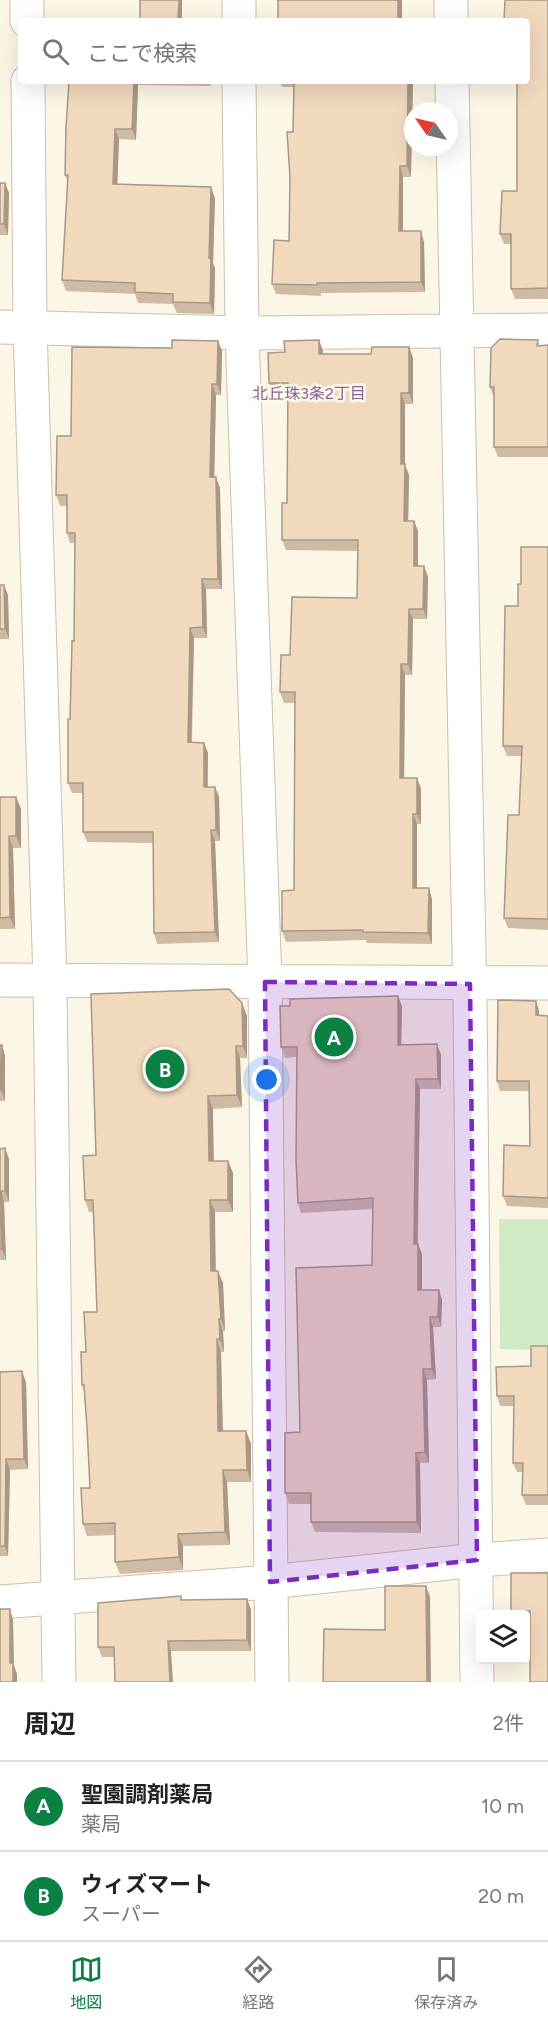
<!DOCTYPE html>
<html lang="ja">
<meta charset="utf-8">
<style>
:root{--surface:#fff;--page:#f2f2f2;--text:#222;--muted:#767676;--line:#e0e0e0;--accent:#0b8043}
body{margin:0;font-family:Figtree,"Noto Sans JP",sans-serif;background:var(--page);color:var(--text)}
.controls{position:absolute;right:18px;bottom:18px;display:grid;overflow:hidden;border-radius:6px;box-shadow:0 6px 24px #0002}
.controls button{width:54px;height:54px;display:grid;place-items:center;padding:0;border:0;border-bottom:2px solid var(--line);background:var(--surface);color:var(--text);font:30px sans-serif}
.compass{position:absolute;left:404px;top:102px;width:54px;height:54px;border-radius:50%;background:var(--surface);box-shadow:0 6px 24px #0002;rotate:304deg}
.you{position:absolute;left:267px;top:1080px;width:21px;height:21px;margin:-15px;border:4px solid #fff;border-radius:50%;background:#1a73e8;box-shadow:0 0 0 9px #1a73e833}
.badge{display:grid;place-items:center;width:39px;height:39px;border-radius:50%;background:var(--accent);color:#fff;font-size:20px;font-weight:700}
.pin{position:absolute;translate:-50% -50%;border:3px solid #fff;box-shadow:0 2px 6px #0006}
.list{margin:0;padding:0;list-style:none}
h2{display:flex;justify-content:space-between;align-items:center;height:78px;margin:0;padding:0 24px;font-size:26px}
h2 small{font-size:20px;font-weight:400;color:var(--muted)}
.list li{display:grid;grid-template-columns:39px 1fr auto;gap:18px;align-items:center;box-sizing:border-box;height:90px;padding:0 24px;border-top:2px solid var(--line)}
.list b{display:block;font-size:22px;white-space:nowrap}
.list p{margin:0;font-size:20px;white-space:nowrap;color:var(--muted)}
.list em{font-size:20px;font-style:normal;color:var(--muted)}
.icon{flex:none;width:33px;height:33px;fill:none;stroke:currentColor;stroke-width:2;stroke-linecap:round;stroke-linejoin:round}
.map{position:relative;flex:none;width:548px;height:1682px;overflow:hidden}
.search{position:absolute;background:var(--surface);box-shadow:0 6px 24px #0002;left:18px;right:18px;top:18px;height:66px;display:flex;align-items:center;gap:15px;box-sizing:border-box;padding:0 21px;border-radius:6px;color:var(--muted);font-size:22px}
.sheet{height:258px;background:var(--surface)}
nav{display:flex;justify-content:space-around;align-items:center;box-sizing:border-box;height:84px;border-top:2px solid var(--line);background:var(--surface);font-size:16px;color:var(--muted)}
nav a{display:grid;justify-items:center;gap:3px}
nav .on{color:var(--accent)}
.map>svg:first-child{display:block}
</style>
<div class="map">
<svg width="548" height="1682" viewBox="0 0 548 1682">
<rect width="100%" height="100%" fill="#fcf6e6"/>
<path fill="#cfeac4" d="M499 1219H548V1350L500 1349Z"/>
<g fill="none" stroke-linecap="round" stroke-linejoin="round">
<g stroke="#cebfac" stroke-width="35">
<path id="street" d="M27 0V21
M239 0V21
M451 0V21
M28 81 30 327 50 980 59 1682
M239 81 242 333 265 982 272 1682
M452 81 470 1002 477 1682
M0 327 242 333 548 330
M0 980 548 983
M0 1602 270 1582 477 1560 548 1555"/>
</g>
<use href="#street" stroke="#fff" stroke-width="33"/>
</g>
<path fill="#cfbba3" d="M548 0V299H515L511 289V244H504L500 234 517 191V83H503V81H527Z
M69 81H211V86L138 85 136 140 119 139 117 184 215 198 213 263 215 268 214 314 177 313 173 304 138 303 135 294 66 291 62 280 68 182 65 175Z
M280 81H413L411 177H403V231L424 242 425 292 321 293V296L276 294 272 284 289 241 293 132 294 87H282Z
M0 183H5L9 193 8 235H0Z
M319 340 323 351V354H371L409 347 413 358V404H405V465L409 475 408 521H414L418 531V566H424L428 577 427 619H413L412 675H405L404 778H417L421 789V824H417V888L432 899V944L367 943 366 940 286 942 282 931 294 890 295 703H284L280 692 290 655 357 598 358 551 286 550 282 540 287 503 288 394H273L269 383 285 352Z
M538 340 539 346 548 345V457H498L494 447V398L490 387Z
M218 341 222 351 221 395H216L214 477 220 488 222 589H206L207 638H194L192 742 204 743 208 753V787H215L219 797 220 841H215L219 942 157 944 154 933 153 843 87 842 83 832V793H72L68 783 74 641 75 543H70L67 533V506H60L56 495 71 436 172 348Z
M548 547V930L508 928 504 918 519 815 522 756H507L503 746 521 584Z
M0 585 8 595 9 639H0Z
M0 797H16L21 809V848H13L15 929H0Z
M536 1001 539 1011V1015L548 1016V1208L507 1206 503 1196 530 1146 529 1091H500L497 1081Z
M290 1006H402L401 1045 437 1044 441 1055V1089H420L418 1244 422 1254V1290H439L442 1300 441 1327H433L436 1379 427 1380 429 1463H420L421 1533 315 1532 311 1522V1504H289L285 1493 300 1432 372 1265 373 1209 301 1213 298 1203 297 1057 285 1058 281 1047Z
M247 1016V1058H240L242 1107 213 1109V1161H228L233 1173V1212H215V1271L223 1283 225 1331H223L224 1352H221L223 1431H246L251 1444V1482H227L230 1545 183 1546V1570L120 1574 115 1562V1535L87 1536 83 1524 90 1488 87 1427 84 1391 82 1385 86 1352 97 1312 94 1212H89L85 1200 96 1155Z
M0 1045H2L5 1056V1101H0Z
M5 1148 9 1159V1202H4L6 1260H0V1149Z
M548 1346V1505H526L522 1495 523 1472H517L513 1463 514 1406H500L497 1396 531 1366Z
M0 1372 26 1382 28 1469 10 1470 8 1556H0Z
M548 1573 530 1621H525V1614H512L511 1611Z
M181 1596 182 1600 247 1599 251 1610V1651H171L114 1657H102L98 1647Z"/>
<path fill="#a99885" d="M179 0H182V21H178Z
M398 0H402V21H398Z
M134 81H136L138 85 136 140 132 129Z
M408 81H413L411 177 407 166Z
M115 129 119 139 117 194 113 184Z
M400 166 403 177V242L399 231Z
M5 183 9 193 8 235 4 224Z
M211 187 215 198 213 263 215 268 214 314 210 303 209 258Z
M421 231 424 242 425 292 421 282Z
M319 340 323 351V365L319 354Z
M218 341 222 351 221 395 217 384Z
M409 347 413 358V404L409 393Z
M212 384 216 395 214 488 210 477Z
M401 393 405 404V465L409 475 408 531 404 521 401 464Z
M216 477 220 488 222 589 218 579Z
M414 521 418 531V577L414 566Z
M424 566 428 577 427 619 423 609Z
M202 579 206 589 207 638 203 627Z
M4 585 8 595 9 639 5 629Z
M409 609 413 619 412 675 408 664Z
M190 628 194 638 191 753 188 742Z
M401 664 405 675 404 789 400 778Z
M204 743 208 753 207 798 204 787Z
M417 778 421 789V824L417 814Z
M215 787 219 797 220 841 216 830Z
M16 797 21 809V848L16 836Z
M413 814 417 824V899L413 888Z
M211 830 215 841 219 942 215 932Z
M9 836 13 848 15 929 10 917Z
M429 888 432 899V944L428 933Z
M398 996 402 1006 401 1055 398 1045Z
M536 1001 539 1011V1025L536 1015Z
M242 1003 247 1016V1058L243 1046Z
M437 1044 441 1055V1089L438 1079Z
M2 1045 5 1056V1101L1 1090Z
M236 1046 240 1058 242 1107 237 1095Z
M416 1079 420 1089 417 1254 414 1244Z
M208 1096 213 1109 214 1173 209 1161Z
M5 1148 9 1159V1202L5 1191Z
M228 1161 233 1173V1212L228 1200Z
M1 1191 4 1202 6 1260 2 1249Z
M210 1200 215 1212 216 1283 211 1271Z
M418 1244 422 1254V1300L418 1290Z
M218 1271 223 1283 225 1331 221 1319Z
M439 1290 442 1300 441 1327 438 1317Z
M430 1317 433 1327 436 1379 432 1369Z
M219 1319 223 1331 224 1352 220 1339Z
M217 1339 221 1352 223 1444 218 1431Z
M423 1369 427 1380 429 1463 425 1452Z
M22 1371 26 1382 28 1469 24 1459Z
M246 1431 251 1444V1482L247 1470Z
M416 1453 420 1463 421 1533 417 1522Z
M6 1459 10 1470 8 1556 5 1546Z
M223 1470 227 1482 230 1545 225 1532Z
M178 1534 183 1546V1570L179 1557Z
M426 1586 430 1597 431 1682H427Z
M247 1599 251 1610V1651L247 1640Z
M10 1609 13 1620 14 1665 17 1674V1682H13L10 1663Z
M168 1641 171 1651 173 1682H170Z"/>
<path fill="#f1d9be" stroke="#a99885" stroke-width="1.5" d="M140 0H179L178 21H140Z
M278 0H398V21H278Z
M505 0H548V288L511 289V234H500L502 191H517V81H527V21H504Z
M69 81H134L132 129H115L113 184 211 187 209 258H211L210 303 173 302V294L135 292V283L62 280 68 175H65L66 127Z
M294 81H408L407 166H400L399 231H421V282L317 283V285L272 284 274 240 289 241 290 177 287 132H293Z
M0 183H5L4 224H0Z
M500 339 538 340 537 346 548 345V447H494V387H490L491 348Z
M172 340 218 341 217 384H212L210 477H216L218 579H202L203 627 190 628 188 742 204 743V787H215L216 830H211L215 932 154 933 153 832H83V783H68V719H70L72 641H74L75 533H67V495H56L57 436H71L72 347 172 348Z
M319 340V354H371L372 347H409V393H401V464H405L404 521H414V566H424L423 609H409L408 664H401L400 778H417V814H413V888H429L428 933 363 932V930L282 931V891L294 890 295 692H280L281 655H290L292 597 357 598 358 540H282V503H287L288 383H269L268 353 285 352 284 341Z
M521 547H548V919L504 918 508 815H519L522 746H503L505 606H518V584H521Z
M0 585H4L5 629H0Z
M0 797H16V836H9L10 917 0 918Z
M229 989 242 1003 243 1046H236L237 1095 208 1096 209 1161H228V1200H210L211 1271H218L221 1319H219L220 1339H217L218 1431H246L247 1470H223L225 1532 178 1534 179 1557 115 1562V1523L83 1524 81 1488H90L87 1427 84 1385H82L81 1352H86L84 1312H97L93 1200H85L83 1156 96 1155 91 994Z
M398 996V1045L437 1044 438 1079H416L414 1244H418V1290H439L438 1317H430L432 1369H423L425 1452 416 1453 417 1522H311V1493H285V1433L300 1432 296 1268 372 1265 373 1198 298 1203 296 1160 297 1047H281L280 1006H290V999Z
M498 1000 536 1001V1015L548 1016V1198L503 1196 504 1145 530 1146 529 1081H497Z
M0 1045H2L1 1090H0Z
M5 1148V1191H1L2 1249H0V1149Z
M531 1346H548V1495H522L523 1463H513L514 1396H497L496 1367 531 1366Z
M22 1371 24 1459H6L5 1546H0V1372Z
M511 1573H548V1682H530V1611H511Z
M385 1586H426L427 1682H323L324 1629 385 1630Z
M181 1596V1600L247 1599V1640L168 1641 170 1682H115L114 1647H98V1603Z
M0 1609H10V1663H13V1682H0Z"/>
<path fill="#7b2cbf" fill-opacity="0.2" stroke="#7b2cbf" stroke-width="4.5" stroke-dasharray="12 8" stroke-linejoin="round" d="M265 982 470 984 477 1560 270 1582Z"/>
<g text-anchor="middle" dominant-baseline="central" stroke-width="5" stroke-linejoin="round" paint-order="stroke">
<g font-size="16" fill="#886292" stroke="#fffaec">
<text x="309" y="393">北丘珠3条2丁目</text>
</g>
</g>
</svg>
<div class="controls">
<button><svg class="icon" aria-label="layers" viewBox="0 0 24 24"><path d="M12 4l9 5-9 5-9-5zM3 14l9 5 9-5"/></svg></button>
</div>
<svg class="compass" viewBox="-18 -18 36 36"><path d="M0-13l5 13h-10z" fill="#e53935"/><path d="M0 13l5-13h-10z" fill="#767676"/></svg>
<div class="you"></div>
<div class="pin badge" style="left:334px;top:1037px">A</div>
<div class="pin badge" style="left:165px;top:1069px">B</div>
<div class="search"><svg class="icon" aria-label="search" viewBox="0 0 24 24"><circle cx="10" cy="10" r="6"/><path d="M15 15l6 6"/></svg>ここで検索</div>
</div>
<section class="sheet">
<h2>周辺<small>2件</small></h2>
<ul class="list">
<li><span class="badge">A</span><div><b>聖園調剤薬局</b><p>薬局</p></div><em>10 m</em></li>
<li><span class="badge">B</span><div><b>ウィズマート</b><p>スーパー</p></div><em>20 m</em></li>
</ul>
</section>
<nav>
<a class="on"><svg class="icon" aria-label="map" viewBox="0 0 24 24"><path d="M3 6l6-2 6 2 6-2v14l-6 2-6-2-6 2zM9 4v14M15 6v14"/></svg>地図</a>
<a><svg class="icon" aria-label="directions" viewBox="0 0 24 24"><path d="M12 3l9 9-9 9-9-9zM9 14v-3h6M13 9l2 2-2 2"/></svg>経路</a>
<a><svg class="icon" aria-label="saved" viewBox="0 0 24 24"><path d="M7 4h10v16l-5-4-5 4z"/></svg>保存済み</a>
</nav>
